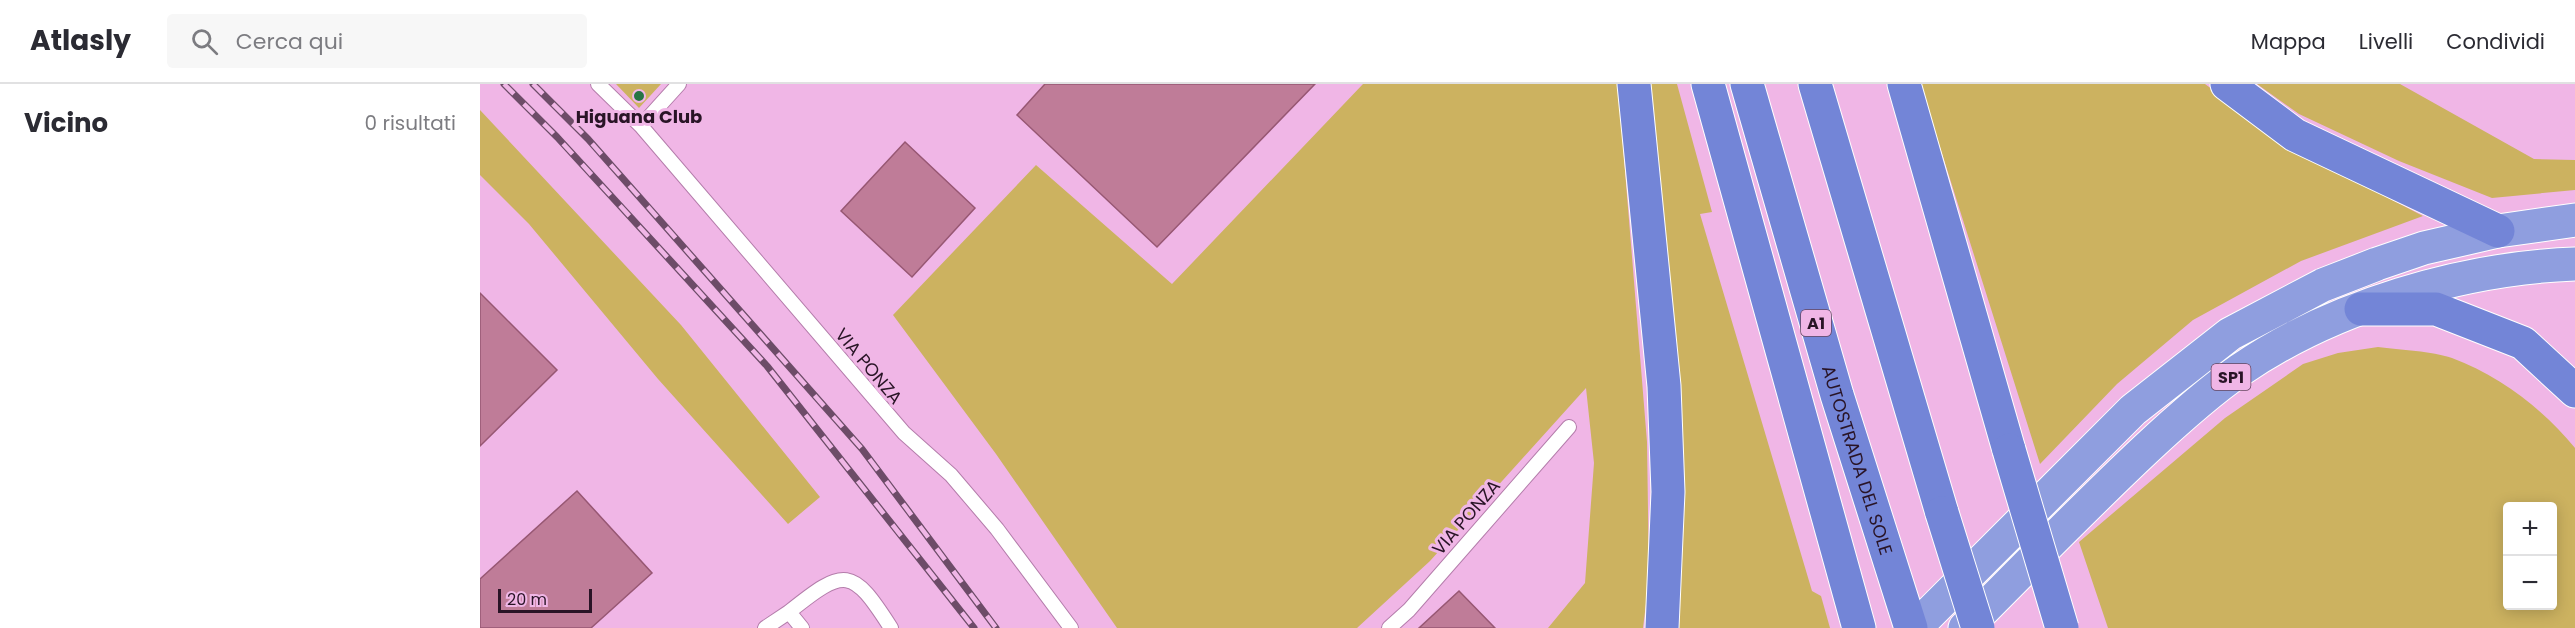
<!DOCTYPE html>
<html lang="it">
<meta charset="utf-8">
<style>
:root{--surface:#fff;--page:#f7f7f7;--text:#2b2b33;--muted:#7c7c81;--line:#e1e1e2}
body{margin:0;font-family:Poppins,sans-serif;background:var(--page);color:var(--text)}
.controls{position:absolute;right:18px;bottom:18px;display:grid;overflow:hidden;border-radius:6px;box-shadow:0 3px 15px #0003}
.controls button{width:54px;height:54px;display:grid;place-items:center;padding:0;border:0;border-bottom:2px solid var(--line);background:var(--surface);color:var(--text);font:30px sans-serif}
.scale{position:absolute;left:18px;bottom:15px;width:94px;box-sizing:border-box;padding-left:6px;border:3px solid #291426;border-top:0;font-size:16px;line-height:21px;white-space:nowrap;color:#291426;-webkit-text-stroke:4px #f0b6e6;paint-order:stroke}
.list{margin:0;padding:0;list-style:none}
h2{display:flex;justify-content:space-between;align-items:center;height:78px;margin:0;padding:0 24px;font-size:26px}
h2 small{font-size:20px;font-weight:400;color:var(--muted)}
.icon{flex:none;width:33px;height:33px;fill:none;stroke:currentColor;stroke-width:2;stroke-linecap:round;stroke-linejoin:round}
.map{position:relative;flex:none;width:2095px;height:544px;overflow:hidden}
header{display:flex;align-items:center;gap:36px;box-sizing:border-box;height:84px;padding:0 30px;background:var(--surface);border-bottom:2px solid var(--line)}
header strong{font-size:28px}
nav{display:flex;gap:33px;margin-inline-start:auto;font-size:21px}
.search{width:420px;height:54px;background:var(--page);display:flex;align-items:center;gap:15px;box-sizing:border-box;padding:0 21px;border-radius:6px;color:var(--muted);font-size:22px}
main{display:flex}
aside{flex:1;background:var(--surface)}
.map>svg:first-child{display:block}
</style>
<header>
<strong>Atlasly</strong>
<div class="search"><svg class="icon" aria-label="search" viewBox="0 0 24 24"><circle cx="10" cy="10" r="6"/><path d="M15 15l6 6"/></svg>Cerca qui</div>
<nav><a>Mappa</a><a>Livelli</a><a>Condividi</a></nav>
</header>
<main>
<aside>
<h2>Vicino<small>0 risultati</small></h2>
<ul class="list">
</ul>
</aside>
<div class="map">
<svg width="2095" height="544" viewBox="0 0 2095 544">
<rect width="100%" height="100%" fill="#f0b6e6"/>
<path fill="#ccb260" fill-rule="evenodd" d="M136 0H181L159 24Z
M883 0H1138L1167 358 1169 496 1163 544H1068L1105 499 1114 379 1106 304 950 477 877 544H637L516 370 413 231 556 81 692 200Z
M1165 0H1197L1232 128 1220 130 1332 507 1341 512 1350 544H1195Z
M1440 0H1725L1814 65 1943 132 1821 177 1713 236 1637 300 1560 380Z
M1777 0H1920L2054 75 2095 76V106L2012 114 1919 77 1819 30Z
M0 26 201 241 340 413 308 440 178 295 49 140 0 91Z
M1898 263C1920 266 1952 267 1972 274 2020 292 2063 325 2095 364V544H1628L1599 458 1745 334 1823 280 1858 269ZM2028 422H2072V522H2028Z"/>
<path fill="#bf7c98" stroke="#975773" stroke-width="1.5" d="M565 0H835L677 163 537 31Z
M425 58 495 124 432 193 361 127Z
M0 209 77 286 0 362Z
M97 407 172 489 111 544H0V495Z
M979 507 1015 544H939Z"/>
<g fill="none" stroke-linecap="round" stroke-linejoin="round">
<g stroke="#b47dab" stroke-width="16">
<path id="service" d="M118 0 161 42 424 349 471 391 517 445 591 544
M161 42 199 0
M309 528C365 483 372 483 411 544
M285 544 309 528 322 544
M909 544 929 526 1089 343"/>
</g>
<g stroke="#fff" stroke-width="35">
<path id="trunk" d="M1435 544 1653 326 1750 250 1843 201 1897 180 1944 164 2018 147 2095 136
M1485 544C1545 484 1604 423 1666 365 1696 337 1727 309 1760 286 1853 222 1983 184 2095 180"/>
</g>
<g stroke="#fff" stroke-width="35">
<g id="motorway">
<path d="M1154 0 1184 302 1188 408 1182 544"/>
<path d="M1228 0 1379 544"/>
<path id="s1" d="M1267 0 1357 311 1431 544"/>
<path d="M1335 0 1462 429"/>
<path d="M1424 0 1529 366"/>
<path d="M1747 0 1815 51 2018 147"/>
<path d="M1881 225H1956L2043 259 2095 307"/>
</g>
</g>
<use href="#service" stroke="#fff" stroke-width="14"/>
<use href="#trunk" stroke="#8f9edf" stroke-width="33"/>
<use href="#motorway" stroke="#7385d7" stroke-width="33"/>
<g stroke="#6d4c68" stroke-width="7">
<path id="rail" d="M24 0 77 53 287 282 494 544
M53 0 108 55 382 365 516 544"/>
</g>
<use href="#rail" stroke="#f0b6e6" stroke-width="4.5" stroke-dasharray="14" stroke-linecap="butt"/>
<g stroke="#fff" stroke-width="35" stroke-linecap="butt">
<path id="motorway-bridge" d="M1529 366 1582 544
M1462 429 1498 544"/>
</g>
<use href="#motorway-bridge" stroke="#7385d7" stroke-width="33"/>
</g>
<circle fill="#277544" stroke="#f0b6e6" stroke-width="2" cx="159" cy="12" r="6"/>
<g text-anchor="middle" dominant-baseline="central" stroke-width="6" stroke-linejoin="round" paint-order="stroke">
<g fill="#f0b6e6" stroke="#654560" stroke-width="1.5">
<rect x="1321" y="226" width="30" height="26" rx="4.5"/>
<rect x="1731.5" y="280" width="39" height="26" rx="4.5"/>
</g>
<g font-size="16" font-weight="bold" fill="#291426">
<text x="1336" y="239">A1</text>
<text x="1751" y="293">SP1</text>
</g>
<g font-size="18" font-weight="bold" fill="#291426" stroke="#f0b6e6">
<text x="159" y="32">Higuana Club</text>
</g>
<g font-size="18" fill="#291426" stroke="#f0b6e6">
<text transform="translate(389 282) rotate(50)">VIA PONZA</text>
<text stroke="none"><textPath href="#s1" startOffset="392">AUTOSTRADA DEL SOLE</textPath></text>
<text transform="translate(986 433) rotate(-49)">VIA PONZA</text>
</g>
</g>
</svg>
<div class="controls">
<button>+</button>
<button>−</button>
</div>
<div class="scale">20 m</div>
</div>
</main>
